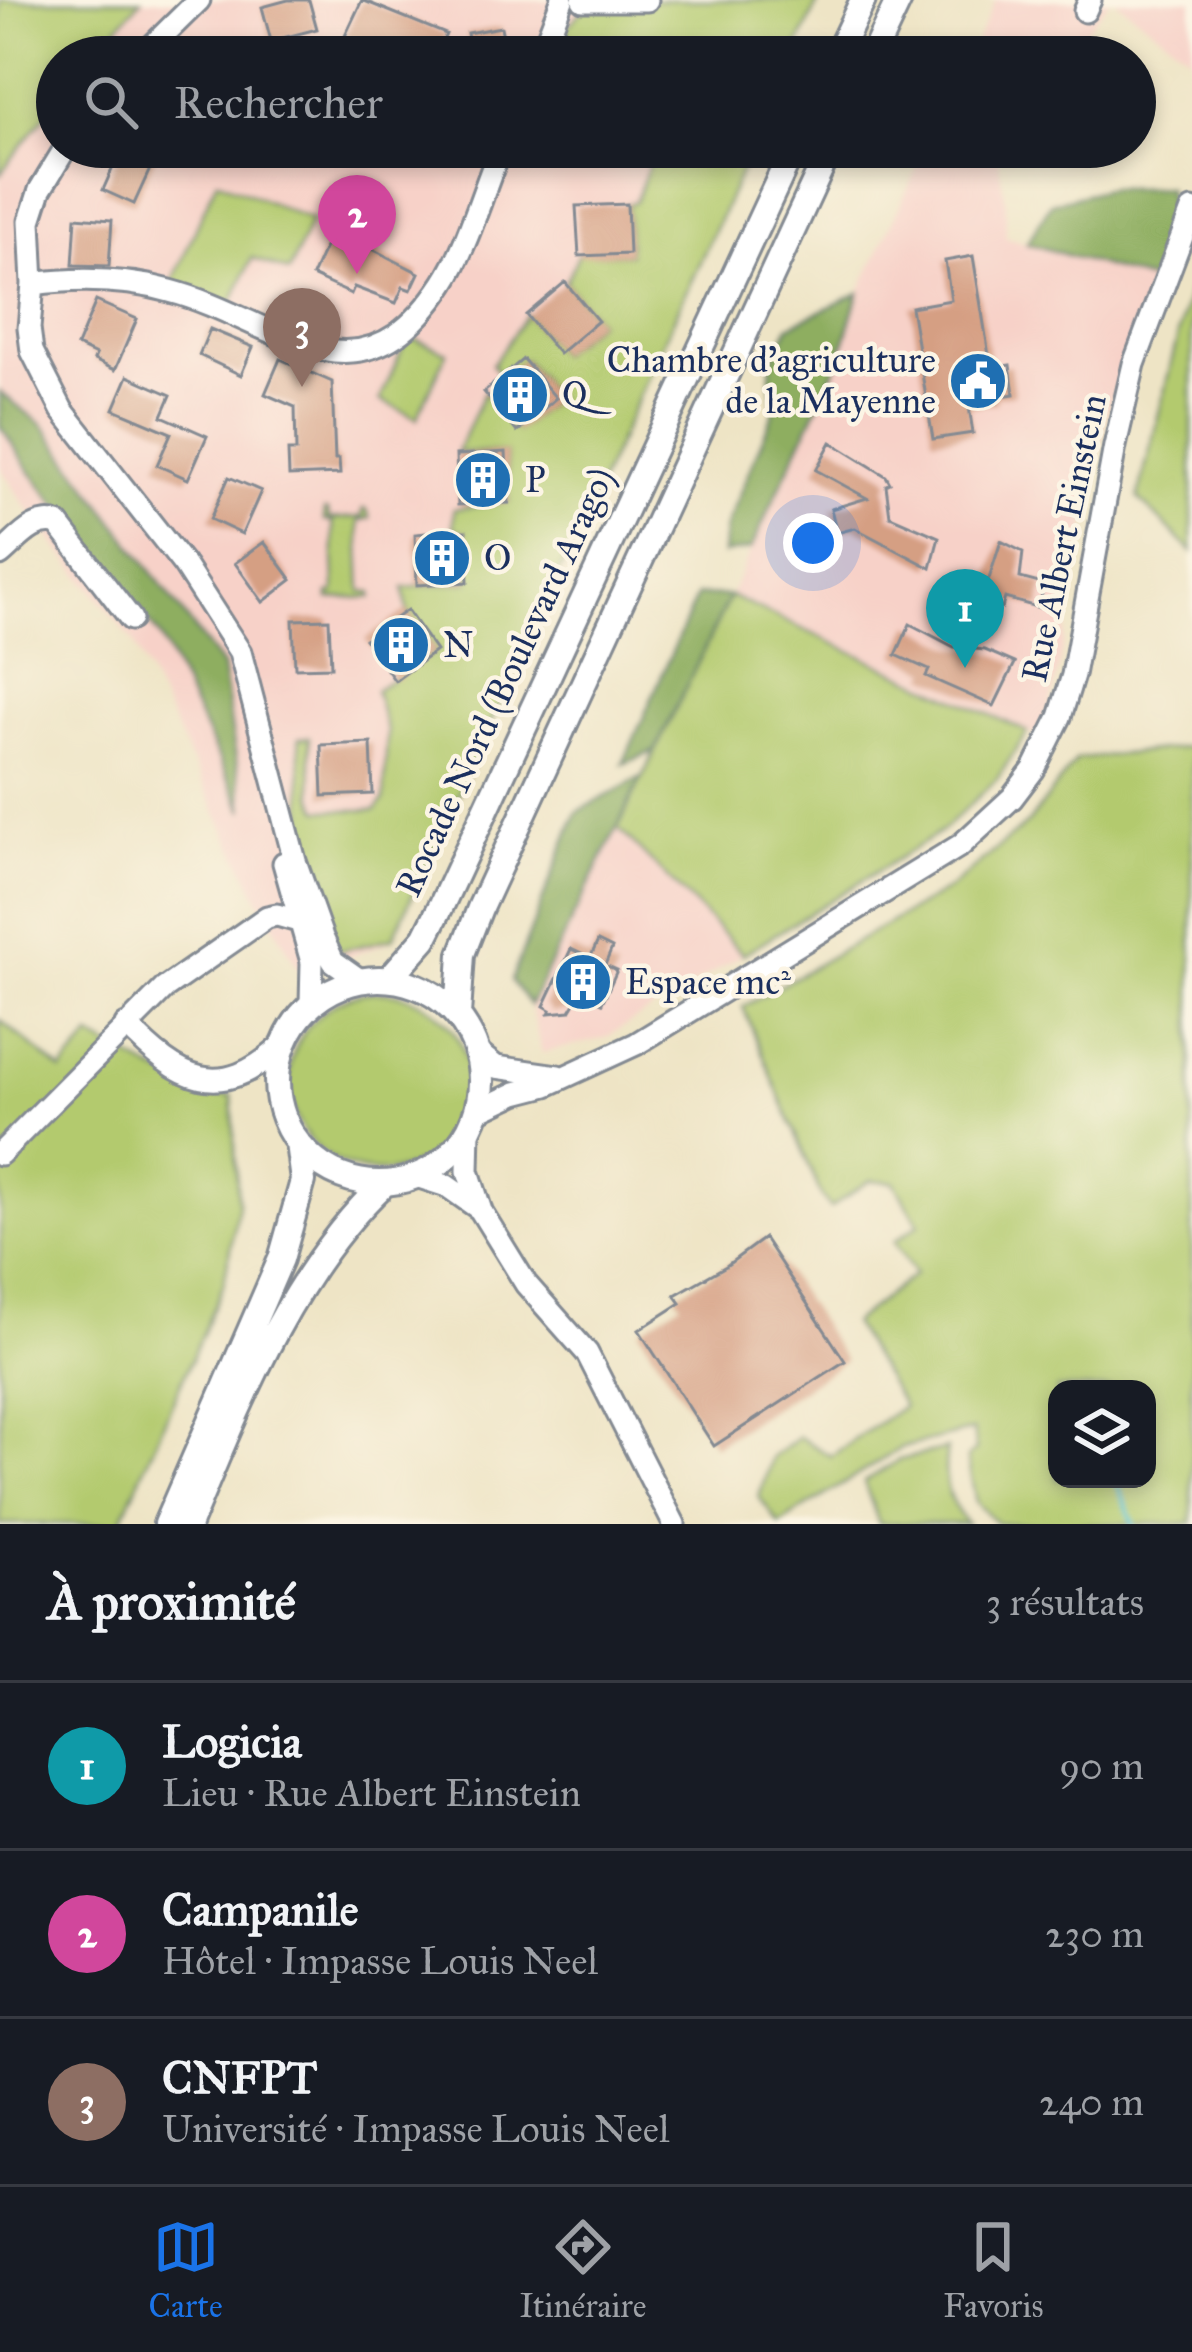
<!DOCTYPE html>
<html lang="fr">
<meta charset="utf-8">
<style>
:root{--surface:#171b24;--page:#20242c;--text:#f1f3f6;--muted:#9ea1a6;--line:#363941;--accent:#1a73e8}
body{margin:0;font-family:"IM FELL Great Primer",serif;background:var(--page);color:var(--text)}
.controls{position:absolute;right:36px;bottom:36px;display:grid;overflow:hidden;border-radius:24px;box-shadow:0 6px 18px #0003}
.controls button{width:108px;height:108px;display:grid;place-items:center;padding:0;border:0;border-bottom:3px solid var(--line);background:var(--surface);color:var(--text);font:60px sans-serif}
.you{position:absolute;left:813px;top:543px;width:42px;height:42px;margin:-30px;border:9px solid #fff;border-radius:50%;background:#1a73e8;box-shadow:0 0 0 18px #1a73e833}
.badge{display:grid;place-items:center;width:78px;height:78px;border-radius:50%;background:var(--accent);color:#fff;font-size:39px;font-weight:700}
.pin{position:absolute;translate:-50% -99px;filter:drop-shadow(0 3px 6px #0008)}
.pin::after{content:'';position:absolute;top:63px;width:42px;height:36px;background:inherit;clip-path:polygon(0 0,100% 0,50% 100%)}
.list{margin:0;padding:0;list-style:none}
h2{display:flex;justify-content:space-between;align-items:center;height:156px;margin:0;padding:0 48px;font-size:51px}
h2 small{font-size:39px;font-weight:400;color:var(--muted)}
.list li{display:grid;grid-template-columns:78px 1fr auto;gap:36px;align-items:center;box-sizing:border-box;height:168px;padding:0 48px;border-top:3px solid var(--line)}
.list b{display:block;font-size:45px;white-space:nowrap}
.list p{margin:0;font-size:39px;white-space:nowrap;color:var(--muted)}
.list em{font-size:39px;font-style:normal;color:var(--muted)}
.icon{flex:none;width:66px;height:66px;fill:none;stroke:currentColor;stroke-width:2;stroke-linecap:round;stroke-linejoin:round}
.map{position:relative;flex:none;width:1192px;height:1524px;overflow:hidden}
.search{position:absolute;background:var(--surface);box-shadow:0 6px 18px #0003;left:36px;right:36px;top:36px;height:132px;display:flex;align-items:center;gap:30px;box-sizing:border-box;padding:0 42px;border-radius:66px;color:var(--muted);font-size:45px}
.sheet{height:660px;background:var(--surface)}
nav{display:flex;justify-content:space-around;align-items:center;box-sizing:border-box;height:168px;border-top:3px solid var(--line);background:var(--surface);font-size:33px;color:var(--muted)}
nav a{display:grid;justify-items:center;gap:6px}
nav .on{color:var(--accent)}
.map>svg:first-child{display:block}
</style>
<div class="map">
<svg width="1192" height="1524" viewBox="0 0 1192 1524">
<rect width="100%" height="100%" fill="#fcf5e5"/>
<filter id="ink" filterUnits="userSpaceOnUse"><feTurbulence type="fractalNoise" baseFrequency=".00833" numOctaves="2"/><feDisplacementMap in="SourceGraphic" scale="24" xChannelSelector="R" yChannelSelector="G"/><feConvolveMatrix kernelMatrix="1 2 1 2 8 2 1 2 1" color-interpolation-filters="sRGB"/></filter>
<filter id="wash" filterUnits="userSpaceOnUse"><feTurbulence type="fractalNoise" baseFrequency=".004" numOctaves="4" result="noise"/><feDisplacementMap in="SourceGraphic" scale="48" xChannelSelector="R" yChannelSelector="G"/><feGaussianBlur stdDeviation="2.7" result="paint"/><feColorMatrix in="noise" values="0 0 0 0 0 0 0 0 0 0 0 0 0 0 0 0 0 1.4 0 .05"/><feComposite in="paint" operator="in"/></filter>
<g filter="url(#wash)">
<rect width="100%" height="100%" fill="#eee4c5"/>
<path fill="#f7d1c8" d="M141 0H819L793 57H91Z
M996 0H1110L1065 57H1009L976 42Z
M1115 0H1192V57Z
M57 100V147H752L392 940 302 975 262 905 132 640 31 514 0 467V174Z
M927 147H996L1006 203V237L1150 281 1108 409 1058 671 1050 704 1036 736 730 596 839 361 859 293Z
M618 828 743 954 605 1038 542 1053 530 1005Z"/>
<path fill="#b3ca6e" stroke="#677c66" stroke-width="3" fill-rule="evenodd" d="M0 0H141L91 57H57V100L0 174Z
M641 0H819L793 57H621L562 32 585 8Z
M656 147H752L393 938 335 952 306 864 299 738 309 737 313 795 319 810H376L384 800 387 732 375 690 436 651 407 610 404 588 468 582 466 532 453 528 454 509 509 502 506 453 457 452 484 392 517 431 556 398 524 359 502 377 492 365 526 315 559 354 598 321 565 282 579 254H629L627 204 635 202Z
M217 180 311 220 289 272 252 258 230 307 172 283Z
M1192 278V552L1138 498Z
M408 336 447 352 417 418 380 400Z
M363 509 367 510 370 518 359 521 362 591 372 592V597L329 599V594L335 592 333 522 324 521V511H328L329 519 362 517Z
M730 596 1028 732 997 779 941 832 743 954 618 828Z
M1192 747V1524H998L976 1502 967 1458 976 1450 973 1430 901 1448 779 1524 759 1497 772 1457 799 1437 831 1456 903 1406 852 1323 915 1274 894 1242 919 1224 894 1182 870 1180 830 1208 822 1197 743 1007 950 888 1029 822 1077 759ZM1057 1389H1147V1479H1057Z
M289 1082a90 90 0 1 1 180 0a90 90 0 1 1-180 0Z
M0 1020 62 1071 91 1037 198 1094 232 1096 238 1204 224 1283 120 1524H0Z
M947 1449C942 1480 947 1500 967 1524H879L864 1482 899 1460Z"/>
<path fill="#8eae61" stroke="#546e60" stroke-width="3" d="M1109 188H1167L1174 230 1154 282 1027 243 1051 203Z
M859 293 839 361 751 549 723 554 725 529 774 411 770 365 789 326Z
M0 392 43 425 222 666 244 811 159 635 30 471 0 425Z
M697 595 730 596 655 751 623 764Z
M642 777 530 1005 511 981 577 812Z"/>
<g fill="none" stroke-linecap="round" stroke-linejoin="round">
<path stroke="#59c5d2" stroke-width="4.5" d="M292 326 320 338
M289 350 334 366
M1115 1479 1134 1524"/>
</g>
<g id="blocks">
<path fill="#d59f83" d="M288 0H309L317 29 271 41 262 7Z
M362 0 446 34 436 57H390L345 36Z
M501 27 507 57H471L467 33Z
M122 147H160L134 204 103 190Z
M627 204 629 254 579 256 576 206Z
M76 217 112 220 109 266 73 265Z
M333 229 419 273 411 290 403 287 396 303 354 287 351 294 312 276Z
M973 256 991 368 1010 365 1014 394 996 397 997 403 969 407 973 433 933 439 911 307 951 300 945 261Z
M565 282 598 321 559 354 526 315Z
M96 301 137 319 115 370 94 360 96 355 77 346Z
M210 329 253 347 241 375 199 355Z
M280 359 332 382 335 459H339L340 474 289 476 288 451H296L295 407 265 394Z
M523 359 556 398 517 432 484 392Z
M128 376 171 395 162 416 207 436 188 479 157 465 171 433 114 409Z
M831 442 886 476 890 483 886 485 890 516 939 537 931 568 855 528 837 533 831 509 867 498 816 470Z
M506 452 509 503 458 505 456 455Z
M229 477 261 491 242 534 210 519Z
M447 531H466L468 582 417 585 415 534Z
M1001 541 1023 552 1020 578 1043 584 1040 608 1005 598 1002 608 982 601Z
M264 542 292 580 263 602 235 563Z
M407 610 436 651 395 681 365 639Z
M329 619 331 667 295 668 293 620Z
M910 624 954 647 985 650 1015 663 994 706 926 676 929 670 896 655Z
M371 743 373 794 323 796 321 745Z
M598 941 612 948 605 965 617 970 602 1003 581 993 570 1011 549 1013 551 1010 544 1006 571 949 590 958Z
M764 1238 845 1361 714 1446 639 1330 681 1303 675 1295 726 1266Z"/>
</g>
</g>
<g filter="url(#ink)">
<use href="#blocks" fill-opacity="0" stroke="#848a92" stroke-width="3"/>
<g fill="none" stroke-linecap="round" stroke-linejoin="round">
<g stroke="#848a92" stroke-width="27">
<path id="minor" d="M583 0H647
M1085 11 1090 0
M141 57 199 0
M540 57 562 0
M66 147 40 190 30 221 33 284 29 328 32 351 62 410 184 565 240 652 295 861 322 937 333 961 360 980
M33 284C78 278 125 279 170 291 277 319 357 416 444 283 467 248 484 187 501 147
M0 555C17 541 35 516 58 524L131 619
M284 863 312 962 311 1004
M126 1025C180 1081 220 1103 283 1045
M477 1052 496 1067 558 1076
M476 1112 516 1093 547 1085 636 1044 961 845 1012 798 1034 769 1060 717 1073 675 1115 446 1134 364 1192 210
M469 1128 468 1171 481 1211 526 1284 587 1353 674 1524
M0 1154 165 988 267 917 277 915 298 921
M416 1176 447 1186 481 1210"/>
</g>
<g stroke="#848a92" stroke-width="30">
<path id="major" d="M836 57 863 0
M872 57 899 0
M389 979 425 938 442 904 794 147
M277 1081a102 102 0 1 1 204 0a102 102 0 1 1-204 0Z
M458 1015 462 954 480 908 831 147
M166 1524 281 1259 303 1181 298 1143
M189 1524C239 1405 289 1273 385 1183"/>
</g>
<use href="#minor" stroke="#fff" stroke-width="21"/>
<use href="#major" stroke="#fff" stroke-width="24"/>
</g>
</g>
<defs>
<g id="civic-disc" transform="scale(3)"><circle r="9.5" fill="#1f6fb2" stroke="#fcf5e5"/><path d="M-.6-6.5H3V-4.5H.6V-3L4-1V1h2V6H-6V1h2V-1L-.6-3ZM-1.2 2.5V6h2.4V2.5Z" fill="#fff"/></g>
<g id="building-disc" transform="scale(3)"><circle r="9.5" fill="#1f6fb2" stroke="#fcf5e5"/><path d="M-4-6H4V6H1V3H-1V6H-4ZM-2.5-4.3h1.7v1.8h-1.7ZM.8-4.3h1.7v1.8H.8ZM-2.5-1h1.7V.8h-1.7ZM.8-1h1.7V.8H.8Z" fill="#fff"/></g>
</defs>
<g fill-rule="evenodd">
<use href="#civic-disc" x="978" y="381"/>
<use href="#building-disc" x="520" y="395"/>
<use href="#building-disc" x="483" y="480"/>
<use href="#building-disc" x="442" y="558"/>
<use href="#building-disc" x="401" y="645"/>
<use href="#building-disc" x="583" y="982"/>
</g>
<g text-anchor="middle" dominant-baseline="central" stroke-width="9" stroke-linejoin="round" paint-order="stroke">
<g font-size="36" fill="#1b2f5e" stroke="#fcf5e5" text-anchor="start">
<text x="936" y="360" text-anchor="end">Chambre d'agriculture<tspan x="936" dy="41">de la Mayenne</tspan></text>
<text x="562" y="395">Q</text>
<text x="525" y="480">P</text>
<text x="484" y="558">O</text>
<text x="443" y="645">N</text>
<text x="625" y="982">Espace mc²</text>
</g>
<g font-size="36" fill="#1b2f5e" stroke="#fcf5e5">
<text transform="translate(1064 538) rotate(-78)">Rue Albert Einstein</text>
<text transform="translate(505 682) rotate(-65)">Rocade Nord (Boulevard Arago)</text>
</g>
</g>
</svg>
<div class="controls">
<button><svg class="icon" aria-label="layers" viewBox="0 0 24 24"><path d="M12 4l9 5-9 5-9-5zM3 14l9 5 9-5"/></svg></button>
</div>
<div class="you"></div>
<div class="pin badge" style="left:965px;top:668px;background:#0f9aa8">1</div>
<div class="pin badge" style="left:357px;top:274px;background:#d1479c">2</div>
<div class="pin badge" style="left:302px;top:387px;background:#8d6e63">3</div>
<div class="search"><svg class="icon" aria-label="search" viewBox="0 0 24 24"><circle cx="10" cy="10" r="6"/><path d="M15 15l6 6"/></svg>Rechercher</div>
</div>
<section class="sheet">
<h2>À proximité<small>3 résultats</small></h2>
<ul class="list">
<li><span class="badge" style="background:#0f9aa8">1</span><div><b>Logicia</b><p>Lieu · Rue Albert Einstein</p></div><em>90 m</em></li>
<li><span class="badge" style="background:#d1479c">2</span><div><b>Campanile</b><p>Hôtel · Impasse Louis Neel</p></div><em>230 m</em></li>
<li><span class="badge" style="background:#8d6e63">3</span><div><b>CNFPT</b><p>Université · Impasse Louis Neel</p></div><em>240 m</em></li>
</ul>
</section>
<nav>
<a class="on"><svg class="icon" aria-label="map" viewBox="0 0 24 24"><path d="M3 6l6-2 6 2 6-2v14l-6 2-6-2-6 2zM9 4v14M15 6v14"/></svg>Carte</a>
<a><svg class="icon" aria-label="directions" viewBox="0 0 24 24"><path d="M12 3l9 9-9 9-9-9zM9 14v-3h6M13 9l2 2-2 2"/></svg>Itinéraire</a>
<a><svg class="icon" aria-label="saved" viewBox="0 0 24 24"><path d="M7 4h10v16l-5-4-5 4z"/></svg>Favoris</a>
</nav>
